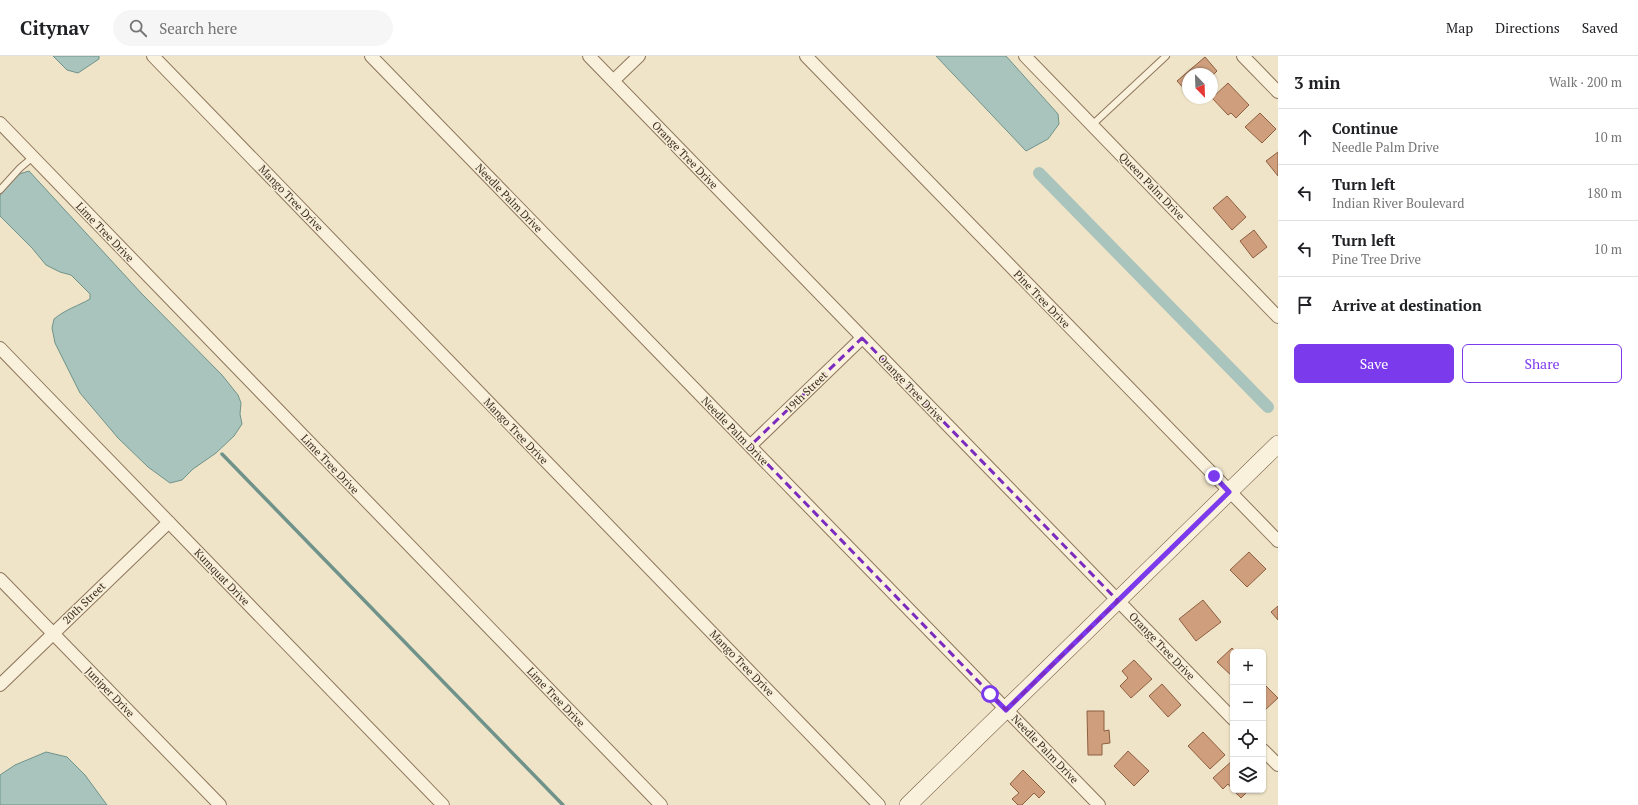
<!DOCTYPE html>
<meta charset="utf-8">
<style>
:root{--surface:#fff;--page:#f6f6f6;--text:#202124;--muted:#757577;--line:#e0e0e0;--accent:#7c3aed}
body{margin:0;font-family:"PT Serif",serif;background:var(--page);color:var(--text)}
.controls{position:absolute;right:12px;bottom:12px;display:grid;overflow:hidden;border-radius:6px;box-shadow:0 1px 3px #0004}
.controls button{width:36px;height:36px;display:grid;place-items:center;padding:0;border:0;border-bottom:1px solid var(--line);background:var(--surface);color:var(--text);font:20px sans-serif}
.compass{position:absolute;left:1182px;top:12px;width:36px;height:36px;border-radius:50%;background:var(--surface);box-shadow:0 1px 3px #0004;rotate:157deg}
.stop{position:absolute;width:12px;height:12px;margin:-9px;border:3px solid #7c3aed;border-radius:50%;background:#fff}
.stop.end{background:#7c3aed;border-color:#fff;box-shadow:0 1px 4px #0008}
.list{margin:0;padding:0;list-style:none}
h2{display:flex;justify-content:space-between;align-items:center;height:52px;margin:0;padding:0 16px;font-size:17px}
h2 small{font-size:13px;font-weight:400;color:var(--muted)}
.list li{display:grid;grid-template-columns:26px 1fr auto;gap:12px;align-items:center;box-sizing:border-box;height:56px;padding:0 16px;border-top:1px solid var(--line)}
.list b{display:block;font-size:15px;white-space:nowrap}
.list p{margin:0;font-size:13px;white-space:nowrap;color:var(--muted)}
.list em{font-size:13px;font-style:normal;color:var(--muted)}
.actions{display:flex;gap:8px;padding:12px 16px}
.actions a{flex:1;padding:9px 0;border:1px solid var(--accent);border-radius:6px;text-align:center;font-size:14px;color:var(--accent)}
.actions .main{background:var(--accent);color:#fff}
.icon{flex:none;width:22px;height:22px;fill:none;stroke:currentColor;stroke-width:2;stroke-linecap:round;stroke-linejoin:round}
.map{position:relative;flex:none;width:1278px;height:749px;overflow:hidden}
header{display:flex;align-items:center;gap:24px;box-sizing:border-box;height:56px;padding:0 20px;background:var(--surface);border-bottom:1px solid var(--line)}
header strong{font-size:19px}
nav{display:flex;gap:22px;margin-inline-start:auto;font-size:14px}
.search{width:280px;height:36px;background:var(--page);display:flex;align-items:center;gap:10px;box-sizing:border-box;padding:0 14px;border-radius:22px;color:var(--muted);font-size:15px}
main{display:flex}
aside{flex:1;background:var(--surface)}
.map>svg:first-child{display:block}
</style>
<header>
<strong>Citynav</strong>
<div class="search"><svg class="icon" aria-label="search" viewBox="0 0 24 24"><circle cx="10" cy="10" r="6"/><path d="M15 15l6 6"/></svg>Search here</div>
<nav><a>Map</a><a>Directions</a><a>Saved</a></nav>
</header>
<main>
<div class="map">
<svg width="1278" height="749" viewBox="0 0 1278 749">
<rect width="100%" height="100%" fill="#f0e4c8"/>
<path fill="#a9c4bc" stroke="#6f938a" d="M53 0H99V3L78 17 67 14Z
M936 0H1006L1058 58 1059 68 1048 83 1026 95Z
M29 115 142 238 222 319 238 339 241 347 240 358 242 368 234 380 216 397 193 413 182 424 170 427 148 411 118 382 80 337 55 287 52 272 54 263C66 253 78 250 90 243V238L71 219 60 216 46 209 32 192 0 160V140L2 135 16 119Z
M46 696 67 701 85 719 107 749H0V719L15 709Z"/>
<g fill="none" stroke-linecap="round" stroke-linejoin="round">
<path stroke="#6f938a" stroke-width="3.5" d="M222 398 563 749"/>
<path stroke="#a9c4bc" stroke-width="12" d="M1039 117 1268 351"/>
</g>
<path fill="#cf9f7d" stroke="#8d5f41" d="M1205 1 1217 15 1212 20V18H1188V37L1177 25Z
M1228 27 1249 49 1236 62 1231 57 1228 59 1212 42Z
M1260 57 1276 73 1262 87 1245 71Z
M1278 96V120L1266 105Z
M1227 140 1246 161 1232 174 1213 152Z
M1254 174 1267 191 1253 202 1240 185Z
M1249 496 1266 513 1247 531 1230 514Z
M1203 544 1221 566 1196 585 1179 563Z
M1278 550V564L1271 556Z
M1232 592 1236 596H1233V621L1217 606Z
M1134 604 1152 623 1131 642 1120 630 1128 622 1122 615Z
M1263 627 1278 642 1264 655 1263 653Z
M1162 628 1181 649 1168 661 1149 640Z
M1087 655H1104V675L1109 674 1110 687 1102 688V699H1088Z
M1203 676 1225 699 1210 713 1188 690Z
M1128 695 1149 715 1134 730 1114 710Z
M1233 704V734L1228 728 1223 733 1213 722Z
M1023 714 1045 736 1039 742 1034 737 1022 749H1018L1012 743 1019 737 1010 728Z
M1233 734H1249L1241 742Z"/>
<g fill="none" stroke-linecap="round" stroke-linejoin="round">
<g stroke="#8d765c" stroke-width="8">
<path id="lane" d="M1092 69 1166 0
M0 134 20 112 33 101"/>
</g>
<g stroke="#8d765c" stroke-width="14">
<path id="street" d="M153 0 879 749
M371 0 1099 749
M589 0 1233 663
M806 0 1278 485
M1025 0 1278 261
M1243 0 1278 36
M613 25 639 0
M0 67 661 749
M0 292 443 749
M750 390 862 282
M0 523 220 749
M0 629 169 466
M1263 694 1278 709"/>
</g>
<g stroke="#6f573f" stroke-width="18">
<path id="secondary" d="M908 749 1278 388"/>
</g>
<use href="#lane" stroke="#faf1dc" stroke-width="6"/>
<use href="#street" stroke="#faf1dc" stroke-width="12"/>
<use href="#secondary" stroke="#faf1dc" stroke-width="17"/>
</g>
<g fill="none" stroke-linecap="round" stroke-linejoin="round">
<path stroke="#7c3aed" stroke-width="5" d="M990 638 1006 654 1229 436 1214 420"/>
</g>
<path fill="none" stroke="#7b2cbf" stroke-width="3" stroke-dasharray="8 5" stroke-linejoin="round" d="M862 282 1118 545 1006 654 750 390Z"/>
<g text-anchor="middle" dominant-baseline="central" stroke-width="3" stroke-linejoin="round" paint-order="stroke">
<g font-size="11" fill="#3d2e20" stroke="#f7eed8">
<text transform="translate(685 99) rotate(46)">Orange Tree Drive</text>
<text transform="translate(1152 130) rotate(46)">Queen Palm Drive</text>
<text transform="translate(291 142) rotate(46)">Mango Tree Drive</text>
<text transform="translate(509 142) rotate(46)">Needle Palm Drive</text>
<text transform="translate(105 176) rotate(46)">Lime Tree Drive</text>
<text transform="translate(1042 243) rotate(46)">Pine Tree Drive</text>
<text transform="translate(911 332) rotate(46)">Orange Tree Drive</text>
<text transform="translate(806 336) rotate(-44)">19th Street</text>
<text transform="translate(516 375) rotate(46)">Mango Tree Drive</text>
<text transform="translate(735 375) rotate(46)">Needle Palm Drive</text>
<text transform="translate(330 408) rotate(46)">Lime Tree Drive</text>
<text transform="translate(222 521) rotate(46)">Kumquat Drive</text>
<text transform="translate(84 547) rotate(-44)">20th Street</text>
<text transform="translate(1162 590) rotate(46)">Orange Tree Drive</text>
<text transform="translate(742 607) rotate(46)">Mango Tree Drive</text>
<text transform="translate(110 636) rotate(46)">Juniper Drive</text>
<text transform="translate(556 641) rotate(46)">Lime Tree Drive</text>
<text transform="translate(1045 693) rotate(46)">Needle Palm Drive</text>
</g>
</g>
</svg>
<div class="controls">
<button>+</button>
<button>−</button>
<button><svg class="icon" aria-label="locate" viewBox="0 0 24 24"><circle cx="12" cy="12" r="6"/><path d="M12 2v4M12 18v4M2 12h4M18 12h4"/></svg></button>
<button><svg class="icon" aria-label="layers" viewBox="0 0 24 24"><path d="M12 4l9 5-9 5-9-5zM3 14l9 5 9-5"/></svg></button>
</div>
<svg class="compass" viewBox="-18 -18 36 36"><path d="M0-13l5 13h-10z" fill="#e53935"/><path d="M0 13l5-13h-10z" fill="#757577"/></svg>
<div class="stop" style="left:990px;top:638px"></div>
<div class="stop end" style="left:1214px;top:420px"></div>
</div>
<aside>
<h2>3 min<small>Walk · 200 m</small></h2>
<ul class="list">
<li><svg class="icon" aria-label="ahead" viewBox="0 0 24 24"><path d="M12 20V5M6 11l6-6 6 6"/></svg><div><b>Continue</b><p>Needle Palm Drive</p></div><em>10 m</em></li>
<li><svg class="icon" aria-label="left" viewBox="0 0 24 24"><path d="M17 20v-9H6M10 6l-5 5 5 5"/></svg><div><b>Turn left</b><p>Indian River Boulevard</p></div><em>180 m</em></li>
<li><svg class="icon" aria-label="left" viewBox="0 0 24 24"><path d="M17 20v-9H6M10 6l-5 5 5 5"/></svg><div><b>Turn left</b><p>Pine Tree Drive</p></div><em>10 m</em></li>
<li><svg class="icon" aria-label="arrive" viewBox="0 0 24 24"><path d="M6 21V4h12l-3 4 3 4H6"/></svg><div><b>Arrive at destination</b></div></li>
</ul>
<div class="actions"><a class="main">Save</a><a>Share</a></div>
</aside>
</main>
